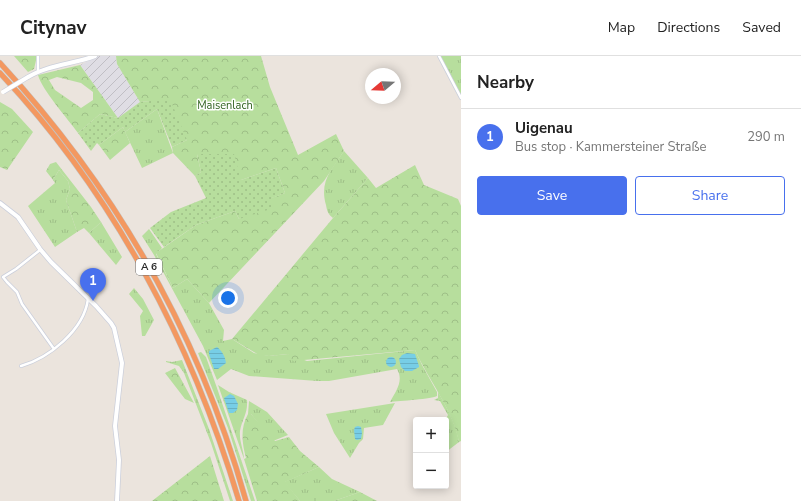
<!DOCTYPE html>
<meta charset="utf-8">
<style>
:root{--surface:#fff;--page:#f6f6f6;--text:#222;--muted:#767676;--line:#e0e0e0;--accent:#4870ed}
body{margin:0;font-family:"Nunito Sans",sans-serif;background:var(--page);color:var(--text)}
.controls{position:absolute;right:12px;bottom:12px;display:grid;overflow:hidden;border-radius:4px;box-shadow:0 2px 10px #0003}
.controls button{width:36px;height:36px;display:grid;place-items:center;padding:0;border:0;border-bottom:1px solid var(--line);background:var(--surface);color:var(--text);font:20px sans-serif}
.compass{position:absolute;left:365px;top:12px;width:36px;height:36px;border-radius:50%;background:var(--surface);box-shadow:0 2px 10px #0003;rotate:251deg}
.you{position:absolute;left:228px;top:242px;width:14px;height:14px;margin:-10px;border:3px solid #fff;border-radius:50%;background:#1a73e8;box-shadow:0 0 0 6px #1a73e833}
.badge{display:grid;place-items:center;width:26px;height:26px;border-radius:50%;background:var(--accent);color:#fff;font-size:13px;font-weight:700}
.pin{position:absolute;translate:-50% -33px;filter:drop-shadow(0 1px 2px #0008)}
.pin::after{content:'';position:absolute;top:21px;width:14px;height:12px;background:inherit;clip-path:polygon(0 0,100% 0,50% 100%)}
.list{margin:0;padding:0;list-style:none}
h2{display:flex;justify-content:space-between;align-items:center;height:52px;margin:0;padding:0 16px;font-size:17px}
h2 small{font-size:13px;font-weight:400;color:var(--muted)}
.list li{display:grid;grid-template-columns:26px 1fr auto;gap:12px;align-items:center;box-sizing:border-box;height:56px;padding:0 16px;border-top:1px solid var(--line)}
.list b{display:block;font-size:15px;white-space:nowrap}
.list p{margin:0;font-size:13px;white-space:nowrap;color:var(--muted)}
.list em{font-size:13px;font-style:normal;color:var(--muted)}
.actions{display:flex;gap:8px;padding:12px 16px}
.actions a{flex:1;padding:9px 0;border:1px solid var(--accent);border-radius:4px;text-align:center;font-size:14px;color:var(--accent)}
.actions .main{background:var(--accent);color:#fff}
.map{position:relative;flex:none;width:461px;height:445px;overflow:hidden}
header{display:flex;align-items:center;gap:24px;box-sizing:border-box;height:56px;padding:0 20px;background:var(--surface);border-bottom:1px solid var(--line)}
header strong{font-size:19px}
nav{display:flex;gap:22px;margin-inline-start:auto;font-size:14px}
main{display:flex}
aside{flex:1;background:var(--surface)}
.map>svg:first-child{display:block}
</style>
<header>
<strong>Citynav</strong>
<nav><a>Map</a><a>Directions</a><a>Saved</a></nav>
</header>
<main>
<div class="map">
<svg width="461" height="445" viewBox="0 0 461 445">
<defs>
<pattern id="industrial-furrows" width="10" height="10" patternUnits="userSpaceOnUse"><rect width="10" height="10" fill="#dfdde4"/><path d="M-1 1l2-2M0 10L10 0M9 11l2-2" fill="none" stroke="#c0bec4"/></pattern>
<pattern id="grass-tufts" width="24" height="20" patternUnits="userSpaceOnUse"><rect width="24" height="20" fill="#b7de9d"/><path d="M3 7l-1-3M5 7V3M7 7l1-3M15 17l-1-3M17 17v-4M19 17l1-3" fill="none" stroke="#9ebf87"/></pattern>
<pattern id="forest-crowns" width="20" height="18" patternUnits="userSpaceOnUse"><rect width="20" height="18" fill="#b7de9d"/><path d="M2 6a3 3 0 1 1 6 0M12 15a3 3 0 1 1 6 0" fill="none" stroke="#9ebf87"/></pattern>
<pattern id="wetland-marsh" width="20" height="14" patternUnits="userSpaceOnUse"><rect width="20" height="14" fill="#b7de9d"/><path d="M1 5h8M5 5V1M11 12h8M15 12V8" fill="none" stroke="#9ebf87"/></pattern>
<pattern id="garden-dots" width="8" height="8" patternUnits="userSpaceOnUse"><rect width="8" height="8" fill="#b7de9d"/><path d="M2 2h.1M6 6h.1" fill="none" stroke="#9ebf87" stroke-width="1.8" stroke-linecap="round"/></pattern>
<pattern id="water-rules" width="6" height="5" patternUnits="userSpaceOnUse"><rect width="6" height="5" fill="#77cee6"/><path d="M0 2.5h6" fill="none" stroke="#67b1c5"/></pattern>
</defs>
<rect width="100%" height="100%" fill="#ebe4dd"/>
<path fill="url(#industrial-furrows)" d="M98 0H116L117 8 140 46 118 62 80 9Z"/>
<path fill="url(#grass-tufts)" d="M439 0H461V42Z
M157 53 173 97 142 112 125 76Z
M344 95 368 122 333 162C328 158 327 155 326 149 319 125 332 113 344 95Z
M59 114 68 125 70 133 66 144 77 176 55 191 28 150 55 127 53 124Z
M101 166 122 201 116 209 89 177Z
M149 173 162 192 156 198 173 232 187 223 209 247 224 274 223 285 232 283 254 297 269 300 288 298 307 305 415 294 422 309 437 336V340C433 343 399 345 390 346 396 335 404 325 397 313L329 325H317L249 320 231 313 217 324 203 290 154 199 142 180Z
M134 232 143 243 154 264 145 280H142L140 260 143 255 129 238Z
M201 296 206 301 217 332 255 445H251L228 372 198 297Z
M182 304 209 373 233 445H230L211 387 184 317 179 310 166 306V305L172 306Z
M218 329 229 336 247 344C248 358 242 363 240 375 239 385 244 395 244 403Z
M438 336C447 352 456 368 459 386L446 396 445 364 448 359 440 345 434 344 438 342Z
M249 345 267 356 288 379 273 385 271 383 251 358H248Z
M395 347 383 369 364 372 363 383 359 387 350 402 334 377 326 358Z
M319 411 332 423 360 436 334 445H300L284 426Z"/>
<path fill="url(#forest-crowns)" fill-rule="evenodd" d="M14 0H37L34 13 28 16Z
M116 0H261L270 31 298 99 336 78 344 95 324 125 209 247 187 223 173 232 156 197 196 169 235 155 239 163 271 142 285 137 276 112 241 124 197 98 201 116 195 120 173 97 172 91 187 84 152 45 140 46 117 8Z
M80 9 118 62 100 58 78 77C68 63 42 34 38 19ZM57 21 81 27 93 36V44L81 52 55 34 49 24Z
M0 46 12 53 33 76 7 114 0 111Z
M123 71 130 87 110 104 99 89Z
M56 106 91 151 101 166 89 177 84 172 77 176 66 144 70 133 68 125 59 114 53 124 46 115 50 108Z
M415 109 424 129 458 143 461 150V385L459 386C452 352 429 325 415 294L293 305 288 298 269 300 259 299 232 283 333 162 368 122 376 132Z
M175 312 194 347 185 343 165 317Z
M248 358H251L275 385 289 381 300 395 319 411 285 426 300 445H257L244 403 246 402C242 387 240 372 248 358Z
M210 400 224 445H152Z
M360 436 377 445H334L357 437Z"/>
<path fill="url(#wetland-marsh)" d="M315 438 318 439 322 445H309Z"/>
<path fill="url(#garden-dots)" d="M170 43 187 84 172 91 157 53 125 76 123 71 99 89 97 87 91 95 78 77 100 58 118 62 140 46Z
M197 98H234L241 124 276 112 285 137 272 142 274 152 239 163 235 155 196 169 164 191 150 172 171 156 206 142 195 120 201 116Z"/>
<path fill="url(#water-rules)" d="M217 291C222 295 225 300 226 307L218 313H214L209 298V295Z
M407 297 415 298 419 310V311L412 315H405L401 311 399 303 402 299Z
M386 306a5 5 0 1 1 10 0a5 5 0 1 1-10 0Z
M230 338 234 340 238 348 237 354 233 357H229L224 342Z
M358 370 361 371 362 377 361 383 357 384 355 383 354 374 355 371Z"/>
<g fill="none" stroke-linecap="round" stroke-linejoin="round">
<g stroke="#cbcfdb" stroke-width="4">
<path id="street" d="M439 0 461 42
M38 16V0
M40 194 16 213 3 221 7 226 17 236 22 248 54 293
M21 310C49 302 84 274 88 243"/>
</g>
<g stroke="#cbcfdb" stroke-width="5.5">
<path id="secondary" d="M28 21C48 9 73 8 95 0
M0 147 18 161 40 193 51 206 96 250 111 267 114 272 122 307 115 370 119 404 117 445"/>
</g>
<g stroke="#c3c3c3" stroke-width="6">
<path id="highway" d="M0 7C116 133 200 280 246 445
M0 17C114 138 192 287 239 445"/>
</g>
<use href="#street" stroke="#fff" stroke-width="2.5"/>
<use href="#secondary" stroke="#fff" stroke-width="4"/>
<use href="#highway" stroke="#f39860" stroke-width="5"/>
<g stroke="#cbcfdb" stroke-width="5.5" stroke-linecap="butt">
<path id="secondary-bridge" d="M3 36 28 21"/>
</g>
<use href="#secondary-bridge" stroke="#fff" stroke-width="4"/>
</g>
<g text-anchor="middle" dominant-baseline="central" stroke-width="3" stroke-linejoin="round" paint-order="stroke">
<rect fill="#fff" stroke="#6a6a6a" stroke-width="1" x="136" y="203" width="26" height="16" rx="3"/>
<g font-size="10" font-weight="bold" fill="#2a2a2a">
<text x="149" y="211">A 6</text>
</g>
<g font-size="11" fill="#30621f" stroke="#fff">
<text x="225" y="49">Maisenlach</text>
</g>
</g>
</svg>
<div class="controls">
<button>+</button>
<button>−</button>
</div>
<svg class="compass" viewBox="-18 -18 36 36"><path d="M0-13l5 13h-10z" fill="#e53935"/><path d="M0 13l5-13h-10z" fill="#767676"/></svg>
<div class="you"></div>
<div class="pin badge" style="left:93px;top:245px">1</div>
</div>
<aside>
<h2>Nearby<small></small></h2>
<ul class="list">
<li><span class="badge">1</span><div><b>Uigenau</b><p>Bus stop · Kammersteiner Straße</p></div><em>290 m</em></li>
</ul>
<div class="actions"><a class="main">Save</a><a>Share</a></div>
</aside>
</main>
